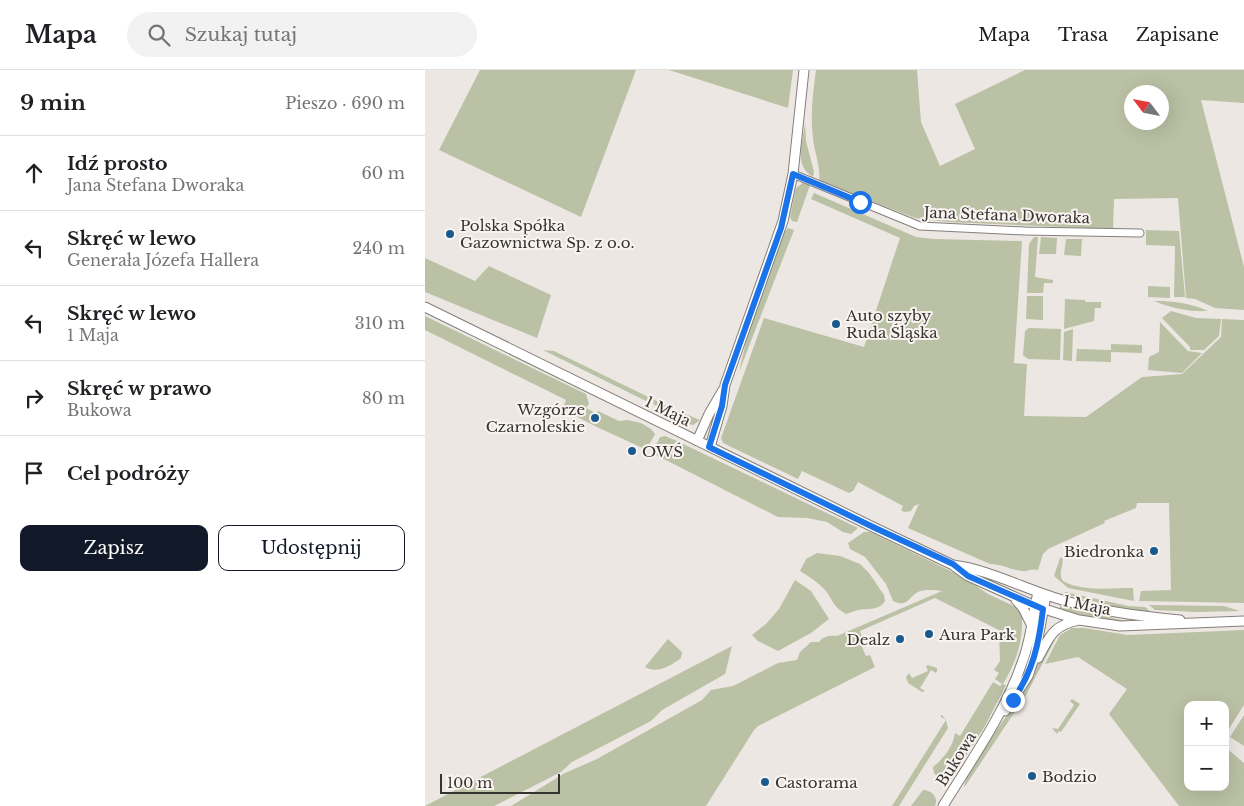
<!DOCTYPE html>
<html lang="pl">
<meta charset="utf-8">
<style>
:root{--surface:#fff;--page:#f2f2f2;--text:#202124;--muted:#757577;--line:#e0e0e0;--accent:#111827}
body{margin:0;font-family:"Libre Baskerville",serif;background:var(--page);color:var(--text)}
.controls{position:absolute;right:15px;bottom:15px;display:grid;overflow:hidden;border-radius:10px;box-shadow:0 5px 20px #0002}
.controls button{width:45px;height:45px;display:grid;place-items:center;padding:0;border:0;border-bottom:1px solid var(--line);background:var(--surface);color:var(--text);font:25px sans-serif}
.compass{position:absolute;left:699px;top:15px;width:45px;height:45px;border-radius:50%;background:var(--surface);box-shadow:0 5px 20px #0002;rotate:302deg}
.scale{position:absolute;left:15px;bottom:12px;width:120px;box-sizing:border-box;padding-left:5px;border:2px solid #363432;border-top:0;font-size:14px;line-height:18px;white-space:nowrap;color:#363432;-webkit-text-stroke:4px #faf4f0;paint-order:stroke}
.stop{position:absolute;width:15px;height:15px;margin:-11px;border:4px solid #1a73e8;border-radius:50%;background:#fff}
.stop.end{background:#1a73e8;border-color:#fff;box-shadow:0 1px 5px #0008}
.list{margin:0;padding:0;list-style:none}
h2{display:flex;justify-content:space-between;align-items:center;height:65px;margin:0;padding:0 20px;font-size:21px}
h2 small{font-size:16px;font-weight:400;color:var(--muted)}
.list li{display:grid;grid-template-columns:32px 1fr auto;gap:15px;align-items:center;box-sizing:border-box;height:75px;padding:0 20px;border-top:1px solid var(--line)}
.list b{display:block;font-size:19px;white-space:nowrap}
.list p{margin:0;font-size:16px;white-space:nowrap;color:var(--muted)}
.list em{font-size:16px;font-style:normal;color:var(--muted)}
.actions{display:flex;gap:10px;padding:15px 20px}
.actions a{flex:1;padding:11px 0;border:1px solid var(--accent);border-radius:10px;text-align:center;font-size:18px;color:var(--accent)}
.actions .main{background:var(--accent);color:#fff}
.icon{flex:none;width:28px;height:28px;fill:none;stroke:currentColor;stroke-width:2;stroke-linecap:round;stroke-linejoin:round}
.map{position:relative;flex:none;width:819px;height:736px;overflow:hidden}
header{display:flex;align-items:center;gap:30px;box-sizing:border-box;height:70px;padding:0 25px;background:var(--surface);border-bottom:1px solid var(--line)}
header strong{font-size:24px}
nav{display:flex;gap:28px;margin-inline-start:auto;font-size:18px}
.search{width:350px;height:45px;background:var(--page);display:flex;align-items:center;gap:12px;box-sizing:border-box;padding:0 18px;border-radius:28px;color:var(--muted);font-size:19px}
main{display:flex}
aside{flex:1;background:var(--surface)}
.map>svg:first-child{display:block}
</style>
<header>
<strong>Mapa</strong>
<div class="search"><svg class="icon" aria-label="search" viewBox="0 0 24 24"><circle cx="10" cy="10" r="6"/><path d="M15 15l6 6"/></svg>Szukaj tutaj</div>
<nav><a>Mapa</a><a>Trasa</a><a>Zapisane</a></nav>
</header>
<main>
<aside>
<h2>9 min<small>Pieszo · 690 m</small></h2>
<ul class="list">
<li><svg class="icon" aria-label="ahead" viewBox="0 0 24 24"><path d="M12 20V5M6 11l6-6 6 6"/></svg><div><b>Idź prosto</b><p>Jana Stefana Dworaka</p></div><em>60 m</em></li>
<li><svg class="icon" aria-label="left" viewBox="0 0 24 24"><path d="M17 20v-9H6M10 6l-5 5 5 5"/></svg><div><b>Skręć w lewo</b><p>Generała Józefa Hallera</p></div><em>240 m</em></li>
<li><svg class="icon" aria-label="left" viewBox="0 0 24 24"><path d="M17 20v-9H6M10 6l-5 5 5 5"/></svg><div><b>Skręć w lewo</b><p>1 Maja</p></div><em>310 m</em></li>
<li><svg class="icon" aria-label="right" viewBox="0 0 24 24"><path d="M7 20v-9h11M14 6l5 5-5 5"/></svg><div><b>Skręć w prawo</b><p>Bukowa</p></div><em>80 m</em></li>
<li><svg class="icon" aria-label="arrive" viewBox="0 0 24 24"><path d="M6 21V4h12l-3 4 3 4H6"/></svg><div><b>Cel podróży</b></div></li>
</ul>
<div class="actions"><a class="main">Zapisz</a><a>Udostępnij</a></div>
</aside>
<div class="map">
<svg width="819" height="736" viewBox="0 0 819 736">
<rect width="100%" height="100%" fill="#ede7e3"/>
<path fill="#bac1a4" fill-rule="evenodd" d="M55 0H211L156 147 14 80Z
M244 0H368L363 38Z
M391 0H492L496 52 515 96 550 79 530 34 600 0H819V33L776 30 819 197V240L790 238 770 229 761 228 753 128 689 129 688 159 523 152 490 148 394 111C396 96 389 82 388 68 385 45 388 23 391 0ZM706 22H736V52H706Z
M380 53 381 71 389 102 388 107C368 95 378 72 380 53Z
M378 113 385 115 372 152 367 151 365 147 371 118Z
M389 123 491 167 509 169 597 171 589 293 602 294 599 346 661 347 717 307 757 304 796 267 797 249 819 250V533L714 531 716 521 746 520 744 433H712L711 438 679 451 680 453 623 479 618 484 613 500C606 498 603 502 597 501 586 500 577 494 565 494L483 458 494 434 489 436 486 441 479 442 476 440 478 436 433 412 428 421 424 423 377 401 373 409 298 373 296 368 339 248 439 277 475 168 386 129Z
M363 158 369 160 314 302 323 263 358 163Z
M721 160 754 161 760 227H749L750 176 721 175Z
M609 167H613L610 207 628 210V213H619L618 223H602L604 174Z
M616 167 632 168 631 184H614Z
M641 169H657L656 186 639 185Z
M0 188 50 211 64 196 126 225 112 268 0 222Z
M723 216 745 217V228L723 227Z
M602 226H618V250L601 249Z
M640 229 660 230V232H676V238H670L669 251 639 259Z
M729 231C748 231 765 233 783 241 764 242 746 238 729 231Z
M746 241 771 248 796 249 794 266 779 280H765V277L737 248Z
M0 246 161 324 164 334 161 338 171 343 173 341 194 351 202 350 216 353 226 359 230 364 221 380C194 366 163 355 138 338L141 330 0 260Z
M735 252 763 281 777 283 757 303 723 300 724 287 734 282Z
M604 258 636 259 635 290 603 289 598 285 600 261Z
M648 259 647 291 638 290 639 262Z
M686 274 717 275V283L686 282V292L651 291 652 279 686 280Z
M118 280 129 281 248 339 275 350 268 355 262 354 228 334 229 331 223 328 221 331Z
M240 366 252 371 433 458 426 464 418 462 402 452 382 448 353 447 227 383 235 367Z
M439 462H445L538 507 563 524 593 538 600 548 597 549C598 573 590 594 578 614L581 615 560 656 527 708 520 709 518 712 509 703 508 697C518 689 528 677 530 663L535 666 568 612 575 616 577 614 570 609 574 603 569 600 575 591 574 560 510 528 435 561 437 567 434 570 441 586 445 585 450 597 333 656 329 660 281 736H86L140 703 172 689 277 630 286 620 308 616 353 593 372 590 375 582 386 572H394C398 566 405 565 412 566L517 521C511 520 499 519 493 522 482 528 483 538 468 531L461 514 440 487 425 479 423 473Z
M392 483 415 486 435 494 444 503 459 525 460 531C454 541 444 538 433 540 429 541 425 543 421 544 407 536 409 531 400 520 394 513 383 506 375 501L381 489Z
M637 487C640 495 632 503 638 511 658 522 686 518 708 518L709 531 643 518 629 506 635 488Z
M370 510 386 521 404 549 386 563 353 581 333 571 327 565 341 554 354 539Z
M640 522 703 536 720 537 727 543 695 538 639 524Z
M635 535 696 550 725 551C692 552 666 550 634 541Z
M724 535 799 536 815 541 773 542 730 540Z
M647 558H659L703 565 819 560V635L800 665V635H763V717H800V677L819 693V736H754L684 644 702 619 653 587 620 594 635 565Z
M628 565 630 567V570L601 625 539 718C541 696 585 644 597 623 608 604 618 584 628 565Z
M243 569 257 582 256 588C246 596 232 604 220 597Z
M307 576 300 604 237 640 226 651 147 692 136 702 69 736H0Z
M503 595 512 598V601L511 603 506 600 495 618 500 621 497 622 483 613 481 607 484 603 487 608 503 601 501 596Z
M647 629 655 634 636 662 634 661 632 664 627 658 633 659 649 635 645 631Z
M517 645 521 650 523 658 474 736H467L521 650 515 646Z
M819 645V676L805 667Z
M498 720C507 720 514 728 510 736H486Z"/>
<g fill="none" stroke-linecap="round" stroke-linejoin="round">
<g stroke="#857f7b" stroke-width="9">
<path id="minor" d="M368 104 495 156 600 161 715 163"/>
</g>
<g stroke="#857f7b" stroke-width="11">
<path id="tertiary" d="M0 237 448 457 528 495 543 506 610 536 654 550 695 556 819 551
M272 371 284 344 298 320
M285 377 297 336 300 315 358 151 368 104 379 0
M528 495C562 499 600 519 634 529 673 541 714 546 755 550
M591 530 598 538 606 554
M613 588C625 566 627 556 654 550
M580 641 603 606 610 585 621 525
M518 736C547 689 580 643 598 590 606 569 608 544 613 522"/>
</g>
<use href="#minor" stroke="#fff" stroke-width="7"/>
<use href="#tertiary" stroke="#fff" stroke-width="9"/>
</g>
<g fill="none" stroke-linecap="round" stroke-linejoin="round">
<path stroke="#1a73e8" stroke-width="6" d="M435 132 368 104 356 158 300 315 297 336 284 377 448 457 528 494 543 506 618 539C614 574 608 601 588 630"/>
</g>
<g fill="#185a8f" stroke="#faf4f0" stroke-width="2">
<circle cx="25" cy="164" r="5"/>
<circle cx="411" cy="254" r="5"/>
<circle cx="170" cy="348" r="5"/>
<circle cx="207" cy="381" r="5"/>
<circle cx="729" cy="481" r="5"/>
<circle cx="504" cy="564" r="5"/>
<circle cx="475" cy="569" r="5"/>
<circle cx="607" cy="706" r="5"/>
<circle cx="340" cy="712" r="5"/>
</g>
<g text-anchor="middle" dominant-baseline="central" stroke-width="4" stroke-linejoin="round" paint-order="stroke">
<g font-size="15" fill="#363432" stroke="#faf4f0">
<text transform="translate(582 145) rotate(2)">Jana Stefana Dworaka</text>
<text transform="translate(243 341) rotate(26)">1 Maja</text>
<text transform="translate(662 535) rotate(11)">1 Maja</text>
<text transform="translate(531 689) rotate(-58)">Bukowa</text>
</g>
<g font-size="15" fill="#363432" stroke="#faf4f0" text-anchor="start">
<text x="35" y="155">Polska Spółka<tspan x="35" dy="17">Gazownictwa Sp. z o.o.</tspan></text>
<text x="421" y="245">Auto szyby<tspan x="421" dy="17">Ruda Śląska</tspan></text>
<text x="160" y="339" text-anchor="end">Wzgórze<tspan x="160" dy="17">Czarnoleskie</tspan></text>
<text x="217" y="381">OWŚ</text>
<text x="719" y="481" text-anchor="end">Biedronka</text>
<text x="514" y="564">Aura Park</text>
<text x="465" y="569" text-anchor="end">Dealz</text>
<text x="617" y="706">Bodzio</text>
<text x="350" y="712">Castorama</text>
</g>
</g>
</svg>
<div class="controls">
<button>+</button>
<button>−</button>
</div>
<svg class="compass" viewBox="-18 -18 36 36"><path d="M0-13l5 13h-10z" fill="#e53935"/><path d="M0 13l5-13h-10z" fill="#757577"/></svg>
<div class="scale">100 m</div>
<div class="stop" style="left:435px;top:132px"></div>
<div class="stop end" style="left:588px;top:630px"></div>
</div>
</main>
